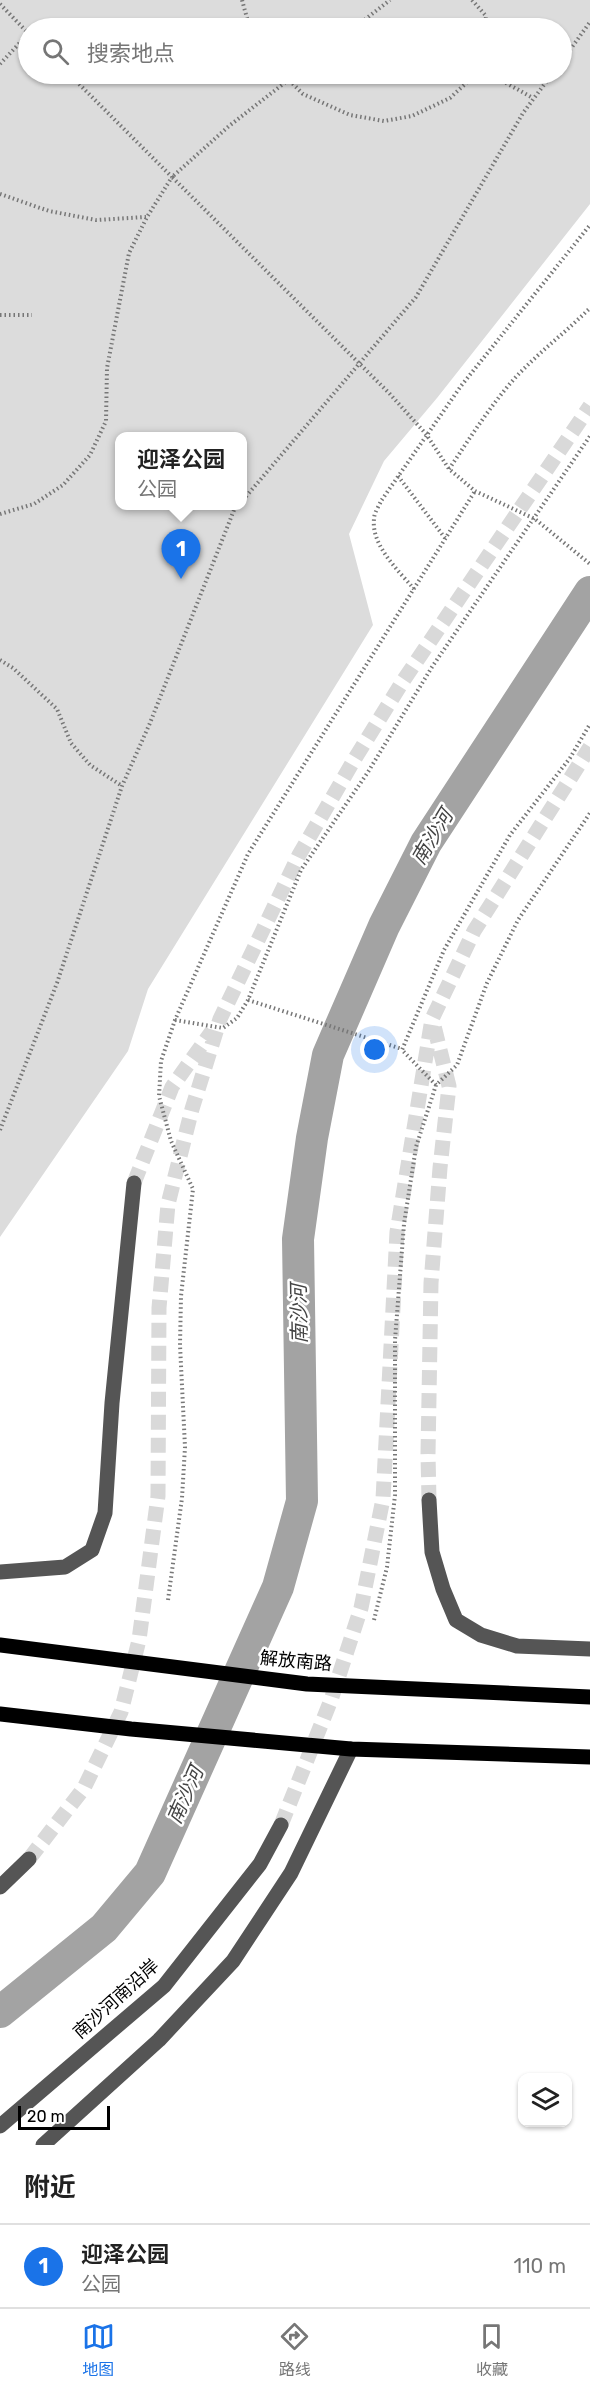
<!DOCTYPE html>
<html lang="zh">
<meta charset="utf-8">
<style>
:root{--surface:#fff;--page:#f2f2f2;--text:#222;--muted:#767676;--line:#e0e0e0;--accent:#1a73e8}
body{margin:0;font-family:Rubik,"Noto Sans SC",sans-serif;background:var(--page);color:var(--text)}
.controls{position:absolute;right:18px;bottom:18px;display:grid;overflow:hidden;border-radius:12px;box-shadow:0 2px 4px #0004}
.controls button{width:54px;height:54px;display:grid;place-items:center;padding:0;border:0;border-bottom:2px solid var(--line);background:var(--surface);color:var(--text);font:30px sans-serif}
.scale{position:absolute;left:18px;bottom:15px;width:92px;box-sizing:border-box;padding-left:6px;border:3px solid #000;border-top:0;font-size:16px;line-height:21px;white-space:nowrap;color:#000;-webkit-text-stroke:4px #fff;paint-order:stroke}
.you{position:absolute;left:375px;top:1050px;width:21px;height:21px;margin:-15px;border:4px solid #fff;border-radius:50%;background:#1a73e8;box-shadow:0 0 0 9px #1a73e833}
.badge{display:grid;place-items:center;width:39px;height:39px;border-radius:50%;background:var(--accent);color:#fff;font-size:20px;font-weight:700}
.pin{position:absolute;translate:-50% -50px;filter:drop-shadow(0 2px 3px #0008)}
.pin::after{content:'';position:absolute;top:32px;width:21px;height:18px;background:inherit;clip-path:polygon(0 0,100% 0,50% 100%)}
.popup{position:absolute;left:115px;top:432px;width:132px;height:78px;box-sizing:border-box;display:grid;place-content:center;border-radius:12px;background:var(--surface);filter:drop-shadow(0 2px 4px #0005);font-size:20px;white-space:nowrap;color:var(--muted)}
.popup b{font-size:22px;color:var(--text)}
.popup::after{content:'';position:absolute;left:50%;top:100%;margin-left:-12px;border:12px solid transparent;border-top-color:var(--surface)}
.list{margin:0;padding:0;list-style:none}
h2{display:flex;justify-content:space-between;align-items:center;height:78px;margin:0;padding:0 24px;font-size:26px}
h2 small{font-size:20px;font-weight:400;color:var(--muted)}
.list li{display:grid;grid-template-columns:39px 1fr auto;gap:18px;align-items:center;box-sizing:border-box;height:84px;padding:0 24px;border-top:2px solid var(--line)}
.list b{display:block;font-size:22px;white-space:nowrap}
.list p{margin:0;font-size:20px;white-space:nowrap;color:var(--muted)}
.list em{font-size:20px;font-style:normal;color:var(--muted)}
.icon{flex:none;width:33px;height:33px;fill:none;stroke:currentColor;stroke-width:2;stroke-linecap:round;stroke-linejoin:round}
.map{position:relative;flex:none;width:590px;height:2145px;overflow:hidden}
.search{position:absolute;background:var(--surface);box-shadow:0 2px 4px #0004;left:18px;right:18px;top:18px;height:66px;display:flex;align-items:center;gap:15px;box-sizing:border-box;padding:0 21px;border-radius:33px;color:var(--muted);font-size:22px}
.sheet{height:162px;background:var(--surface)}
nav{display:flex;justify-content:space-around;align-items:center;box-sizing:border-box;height:84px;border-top:2px solid var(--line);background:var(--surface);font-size:16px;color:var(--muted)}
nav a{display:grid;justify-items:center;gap:3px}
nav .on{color:var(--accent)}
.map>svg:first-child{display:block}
</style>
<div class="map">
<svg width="590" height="2145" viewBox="0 0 590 2145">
<rect width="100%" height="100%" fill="#fff"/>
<path fill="#dcdcdc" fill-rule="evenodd" d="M0 0H590V204L437 398 384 461 349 534 373 625 148 989 128 1051 0 1237ZM28 28H562V74H28ZM120 436H243V506H120Z"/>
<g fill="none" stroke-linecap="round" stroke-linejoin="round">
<path stroke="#a3a3a3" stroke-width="32" d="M0 2012 104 1928 150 1873 278 1587 302 1501 298 1239 312 1138 328 1055 384 926 426 843 590 592"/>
<path stroke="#d9d9d9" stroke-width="15" stroke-dasharray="15 8" stroke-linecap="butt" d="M134 1183 172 1087 212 1031
M429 1500 428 1454 431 1283 440 1168 449 1086 434 1026
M281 1825 331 1700 361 1608 383 1499 397 1232 432 1019 474 931 590 747
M29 1859 84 1788 121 1712 139 1640 158 1496 159 1308 168 1204 192 1109 220 1019 299 855 354 760 403 681 590 406"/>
<path stroke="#777" stroke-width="4" stroke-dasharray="1.5 3" stroke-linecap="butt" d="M242 0 247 18 253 28
M472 0 486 16 485 28
M0 4 28 33
M354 28 390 0
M562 61 590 22
M0 64 28 34
M283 74 303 94 350 115 384 121 412 116 450 98 476 74
M296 74 229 126 172 177 389 393 426 434 449 469 475 491 535 519 590 564
M490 74 533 98
M0 194 49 211 96 220 146 217
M0 315H32
M449 469C470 438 490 406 515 378 538 353 566 332 590 308
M398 476 445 538
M243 500 416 297 523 113 552 74
M0 514 34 504 63 485 90 455 106 421 107 368 129 253 147 217 172 177 69 74
M414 589C398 570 371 545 374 519 374 513 379 506 381 501L461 386 590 225
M0 660 13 668 57 709 71 743 90 765 122 786
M248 1000 402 1049
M175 1020 223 1028 237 1018 248 1000 301 870 368 772 432 667 590 436
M436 1085 402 1050 444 950 510 835 570 758 590 724
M0 1130 57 983 122 786 150 723 234 510 238 506
M168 1600 182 1498 185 1447 180 1345 181 1296 193 1189 171 1141 159 1096 161 1061 175 1020 248 854 475 491
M374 1620 387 1567 395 1495V1340L404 1224 416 1147 436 1085 457 1065 487 983 518 920 590 813"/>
<path stroke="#555" stroke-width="15" d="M429 1500 432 1552 443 1589 456 1620 481 1635 517 1646 590 1649
M0 1572 65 1567 92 1550 105 1513 112 1403 134 1183
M0 1887 29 1859
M0 2126 164 1986 260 1864 281 1825
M43 2145 159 2040 233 1961 291 1873 351 1749"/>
<path stroke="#000" stroke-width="15" d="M0 1645 307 1684 590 1697
M0 1714 131 1729 351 1749 590 1757"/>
</g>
<g text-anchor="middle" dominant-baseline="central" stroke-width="5" stroke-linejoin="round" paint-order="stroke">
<g font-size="18" fill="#000" stroke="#fff">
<text transform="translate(296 1661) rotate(5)">解放南路</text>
<text transform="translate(116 1999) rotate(-42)">南沙河南沿岸</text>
</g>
<g font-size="20" font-style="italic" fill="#444" stroke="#fff">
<text transform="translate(432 837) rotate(-59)">南沙河</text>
<text transform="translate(299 1314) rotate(-91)">南沙河</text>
<text transform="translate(185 1795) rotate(-66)">南沙河</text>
</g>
</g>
</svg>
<div class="controls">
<button><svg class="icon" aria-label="layers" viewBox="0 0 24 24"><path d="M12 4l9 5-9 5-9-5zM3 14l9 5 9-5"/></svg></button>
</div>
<div class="scale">20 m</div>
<div class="you"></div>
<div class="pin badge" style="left:181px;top:579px">1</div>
<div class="popup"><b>迎泽公园</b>公园</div>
<div class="search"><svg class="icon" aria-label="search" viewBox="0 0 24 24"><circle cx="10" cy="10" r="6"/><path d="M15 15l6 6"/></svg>搜索地点</div>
</div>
<section class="sheet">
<h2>附近<small></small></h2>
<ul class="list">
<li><span class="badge">1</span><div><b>迎泽公园</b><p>公园</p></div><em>110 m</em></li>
</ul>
</section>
<nav>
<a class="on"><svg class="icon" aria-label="map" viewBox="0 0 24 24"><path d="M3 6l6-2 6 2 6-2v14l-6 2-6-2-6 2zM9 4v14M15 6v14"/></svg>地图</a>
<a><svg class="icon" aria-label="directions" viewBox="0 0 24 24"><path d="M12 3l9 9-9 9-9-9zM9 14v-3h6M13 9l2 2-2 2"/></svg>路线</a>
<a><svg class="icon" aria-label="saved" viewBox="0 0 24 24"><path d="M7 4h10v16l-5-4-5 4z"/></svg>收藏</a>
</nav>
